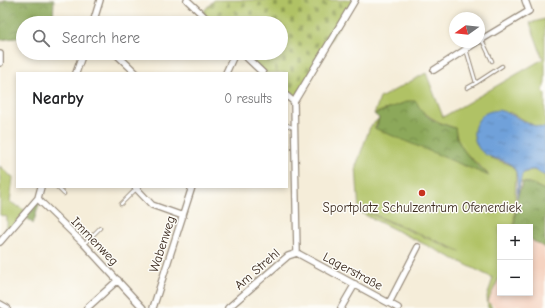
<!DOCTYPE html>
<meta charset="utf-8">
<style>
:root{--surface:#fff;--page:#f6f6f6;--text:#202124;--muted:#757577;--line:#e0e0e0}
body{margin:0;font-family:"Comic Neue",sans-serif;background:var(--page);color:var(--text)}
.controls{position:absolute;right:12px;bottom:12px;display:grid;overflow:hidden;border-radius:0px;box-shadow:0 2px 6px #0003}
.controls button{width:36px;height:36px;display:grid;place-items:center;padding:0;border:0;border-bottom:1px solid var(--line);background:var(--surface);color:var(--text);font:20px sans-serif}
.compass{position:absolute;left:449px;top:12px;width:36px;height:36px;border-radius:50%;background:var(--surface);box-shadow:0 2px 6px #0003;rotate:255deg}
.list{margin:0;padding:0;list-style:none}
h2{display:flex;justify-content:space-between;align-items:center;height:52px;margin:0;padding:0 16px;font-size:17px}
h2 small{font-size:13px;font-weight:400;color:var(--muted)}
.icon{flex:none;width:22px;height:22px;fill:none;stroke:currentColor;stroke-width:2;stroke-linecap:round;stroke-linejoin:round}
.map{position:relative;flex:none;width:545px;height:308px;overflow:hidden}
.search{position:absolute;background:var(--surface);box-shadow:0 2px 6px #0003;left:16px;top:16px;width:272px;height:44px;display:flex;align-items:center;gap:10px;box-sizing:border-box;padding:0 14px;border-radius:22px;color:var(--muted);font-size:15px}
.panel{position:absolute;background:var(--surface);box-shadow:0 2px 6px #0003;left:16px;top:72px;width:272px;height:116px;border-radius:0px}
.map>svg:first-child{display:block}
</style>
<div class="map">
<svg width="545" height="308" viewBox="0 0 545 308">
<defs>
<pattern id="forest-crowns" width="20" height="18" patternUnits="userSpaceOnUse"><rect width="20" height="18" fill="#8ca85a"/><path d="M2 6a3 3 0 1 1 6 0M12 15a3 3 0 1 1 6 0" fill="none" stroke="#74894a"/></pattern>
<pattern id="cemetery-stones" width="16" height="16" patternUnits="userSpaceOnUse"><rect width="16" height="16" fill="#b0c265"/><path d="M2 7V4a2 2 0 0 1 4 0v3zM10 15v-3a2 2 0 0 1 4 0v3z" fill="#909e53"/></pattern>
<pattern id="water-ripples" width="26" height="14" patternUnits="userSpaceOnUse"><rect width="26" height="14" fill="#6fa1da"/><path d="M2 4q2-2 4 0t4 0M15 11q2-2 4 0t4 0" fill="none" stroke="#5c83b0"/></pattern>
</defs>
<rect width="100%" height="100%" fill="#fdfcf7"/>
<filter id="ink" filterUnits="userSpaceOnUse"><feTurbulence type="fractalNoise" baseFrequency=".025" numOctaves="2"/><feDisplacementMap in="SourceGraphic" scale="8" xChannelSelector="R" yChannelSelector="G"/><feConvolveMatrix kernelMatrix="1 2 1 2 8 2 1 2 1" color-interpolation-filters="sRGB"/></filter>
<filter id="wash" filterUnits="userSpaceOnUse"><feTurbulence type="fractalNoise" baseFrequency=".012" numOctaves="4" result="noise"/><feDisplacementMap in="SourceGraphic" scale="16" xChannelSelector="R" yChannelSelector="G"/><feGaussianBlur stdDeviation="0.9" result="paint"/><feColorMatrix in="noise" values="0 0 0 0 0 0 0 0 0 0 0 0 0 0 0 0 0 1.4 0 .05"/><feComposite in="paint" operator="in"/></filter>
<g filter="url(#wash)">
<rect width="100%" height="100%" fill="#f5edd9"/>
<path fill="#f5d3c1" d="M530 239 545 248V308H524L519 305 508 308H496L488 301 500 276V293H530Z"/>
<path fill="#b0c265" stroke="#767642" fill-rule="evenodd" d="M545 19V82L543 91 545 93V128L537 127 509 112 491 158 511 165 516 172 514 227H500V276L488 301 492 308H488L487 297 493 278 359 212 356 166 370 127 379 118 375 127 488 174C473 158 458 152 455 128 432 121 428 115 409 101L374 114 380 98 426 73 443 117 543 59 530 23ZM361 209 460 251V252L361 210Z
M0 166 13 178 10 202 26 211 7 233V217L0 215Z
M531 170H535L545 176V190L529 183 519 182 522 174Z"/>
<path fill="url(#forest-crowns)" stroke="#64693c" d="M4 0H54L53 23H23V37L0 40V2H4Z
M409 101H416C424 119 438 123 455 128 458 151 474 161 489 176L374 128 377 126 379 118 374 114Z
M523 182 529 183 545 190V248L530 239V227H514L517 197Z
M40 201 33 224 23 214Z"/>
<path fill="url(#cemetery-stones)" stroke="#767642" d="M214 0H355L295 99 287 96V73H263L242 53H281V23H211L201 14Z"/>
<path fill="url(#water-ripples)" stroke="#55667c" d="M498 110C514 113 528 127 545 128V176L535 170H530L522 174 517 197C517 190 518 179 516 172 509 153 479 166 474 136 473 129 476 122 481 117 485 112 491 111 498 110Z"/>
</g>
<g filter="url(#ink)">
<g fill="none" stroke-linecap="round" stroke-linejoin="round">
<g stroke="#988c7c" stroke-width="4.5">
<path id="service" d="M482 40 492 61
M466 49 476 83 502 66
M467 88 476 83
M287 125 294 128
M57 187 64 194
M121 204 136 189
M84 244 100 228"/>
</g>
<g stroke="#988c7c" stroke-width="8">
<path id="minor" d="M187 0 211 23
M93 23 100 0
M479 41 529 11 525 0
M115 53 136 73
M242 53 263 73
M0 54V63
M434 70 477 42
M76 73 83 53
M226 73 235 53
M287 96 294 102
M41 187 38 198 40 201 84 244 143 308
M135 187 152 205 183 216
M0 242 38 198
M297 253 294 102 355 0
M297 253 398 308
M389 303 418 247
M0 304 7 308
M87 308 118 280
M153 308 192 187
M228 308 288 256 297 253
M341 308 355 284"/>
</g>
<use href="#service" stroke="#fff" stroke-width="2.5"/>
<use href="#minor" stroke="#fff" stroke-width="5.5"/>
</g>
</g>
<circle fill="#c8321e" stroke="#fdfcf7" stroke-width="1.5" cx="422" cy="193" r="4"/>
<g text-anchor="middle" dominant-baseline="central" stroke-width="3" stroke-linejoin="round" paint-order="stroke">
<g font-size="13" fill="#3b2a1e" stroke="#fdfcf7">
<text x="422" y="207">Sportplatz Schulzentrum Ofenerdiek</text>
</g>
<g font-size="13" fill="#3b2a1e" stroke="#fdfcf7">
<text transform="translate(95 241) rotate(46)">Immenweg</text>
<text transform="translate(162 244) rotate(-72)">Wabenweg</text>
<text transform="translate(257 269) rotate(-41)">Am Strehl</text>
<text transform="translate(353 271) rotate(28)">Lagerstraße</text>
</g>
</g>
</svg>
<div class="controls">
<button>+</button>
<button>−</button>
</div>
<svg class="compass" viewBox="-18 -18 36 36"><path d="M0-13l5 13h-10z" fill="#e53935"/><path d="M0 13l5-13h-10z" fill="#757577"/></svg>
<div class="search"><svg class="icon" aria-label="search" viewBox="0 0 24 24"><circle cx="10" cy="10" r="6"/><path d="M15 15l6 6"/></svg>Search here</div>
<section class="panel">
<h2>Nearby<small>0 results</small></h2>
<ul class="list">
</ul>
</section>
</div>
